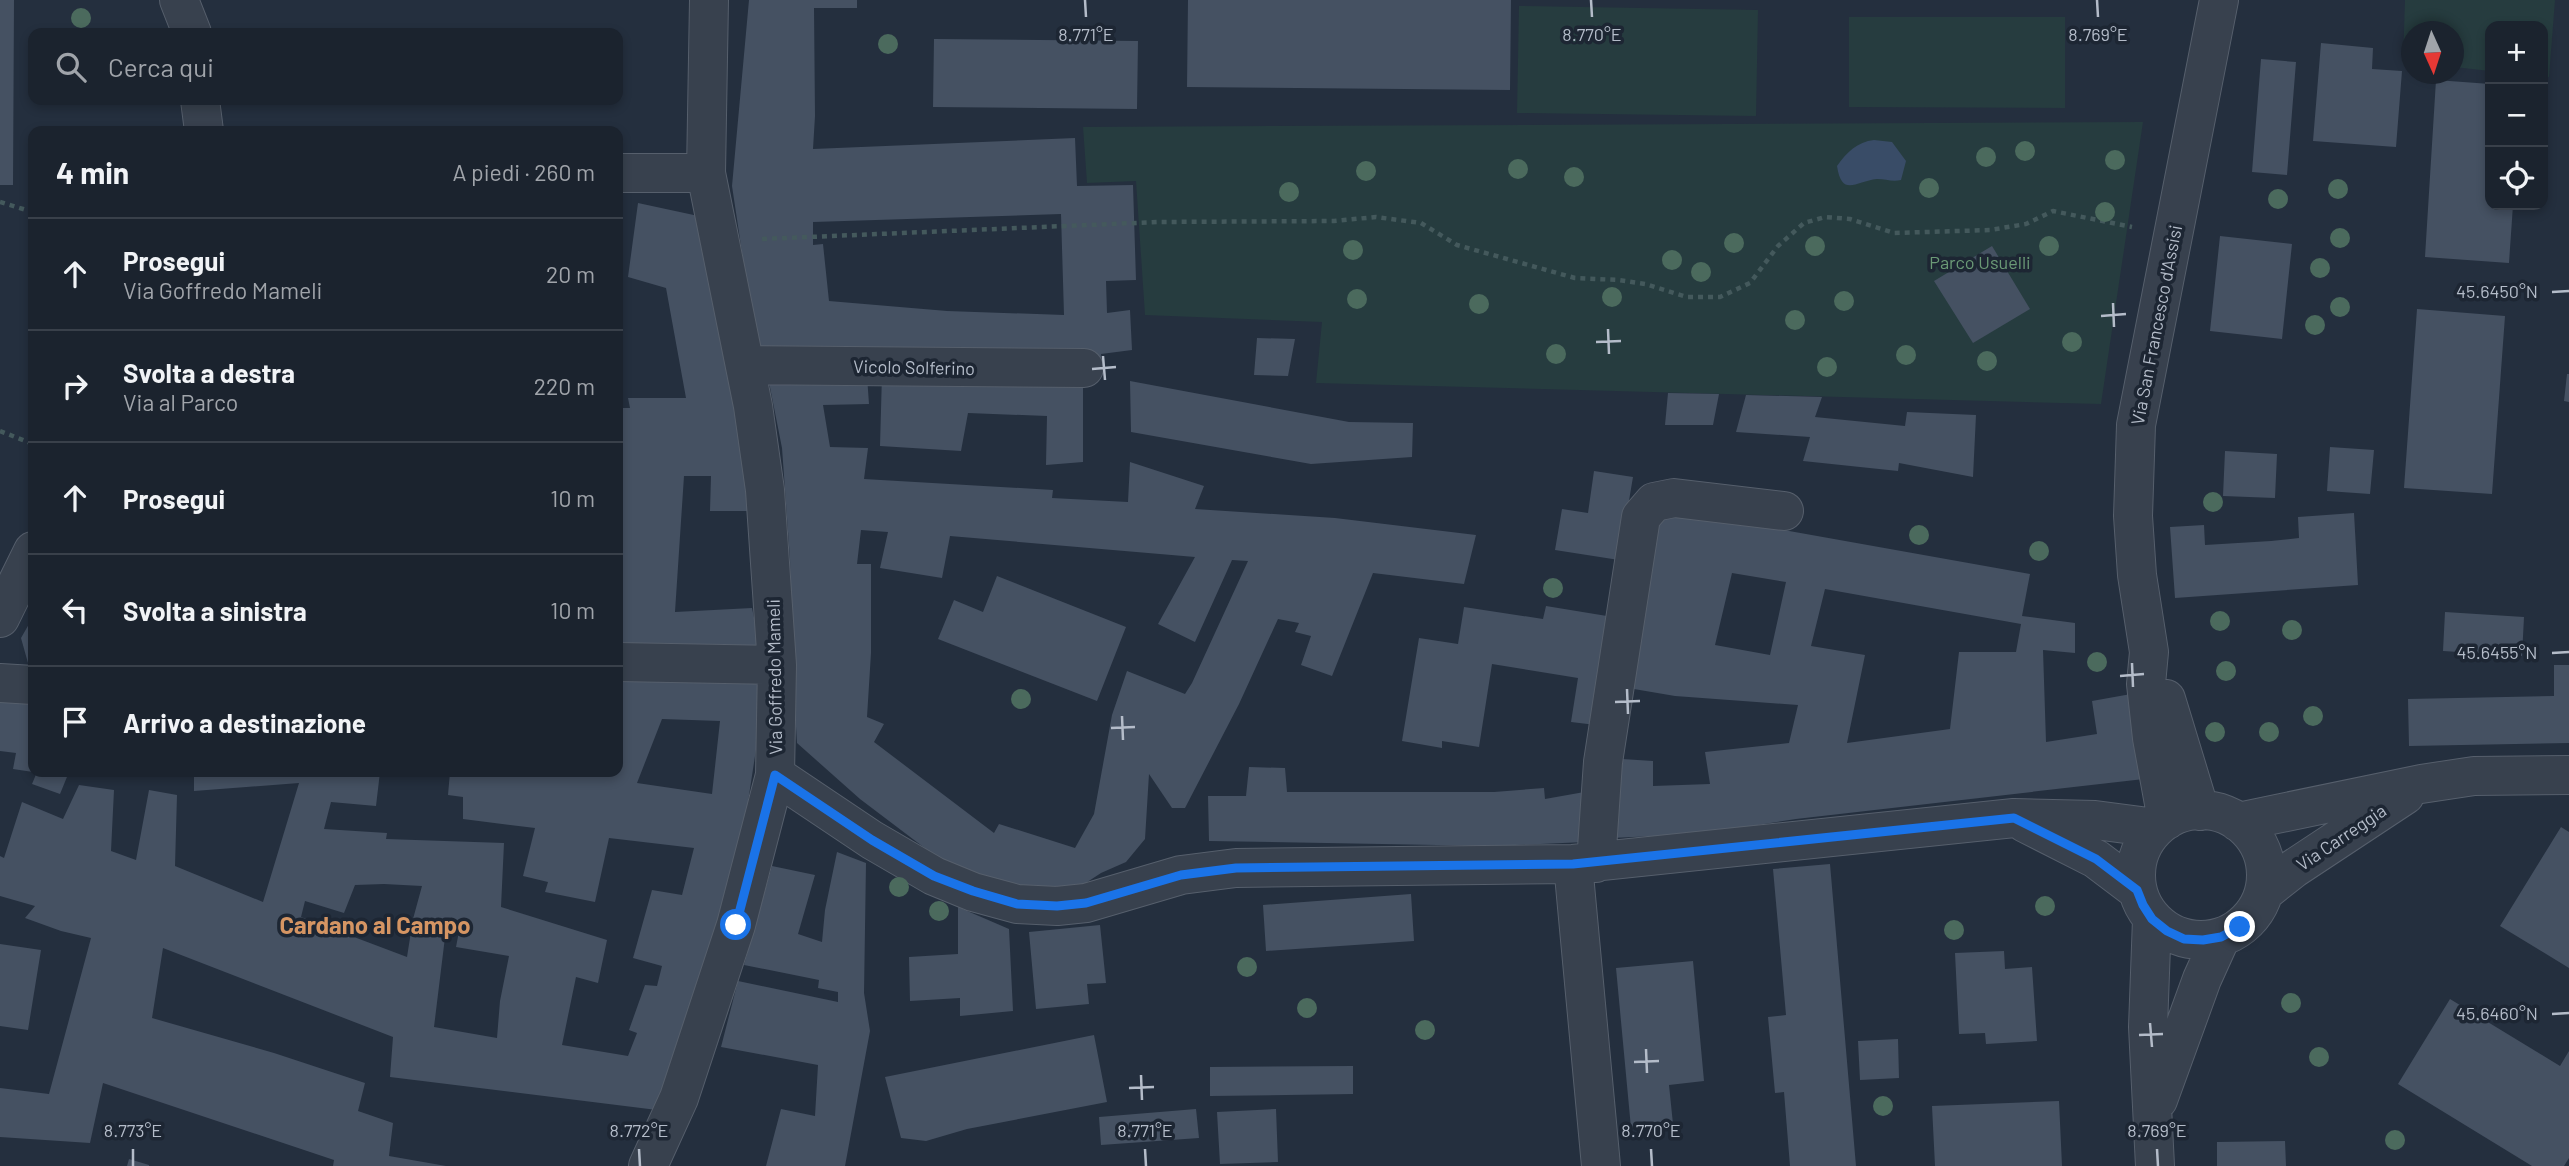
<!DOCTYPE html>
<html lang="it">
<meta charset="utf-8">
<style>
:root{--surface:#1b232e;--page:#242b36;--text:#f1f3f6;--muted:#a0a4aa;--line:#39404a}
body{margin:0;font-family:Barlow,sans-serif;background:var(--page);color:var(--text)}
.controls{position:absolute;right:21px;top:21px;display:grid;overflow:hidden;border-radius:14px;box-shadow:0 4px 10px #0003}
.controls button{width:63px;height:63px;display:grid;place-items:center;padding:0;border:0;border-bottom:2px solid var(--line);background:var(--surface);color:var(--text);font:35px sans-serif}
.compass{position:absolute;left:2401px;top:21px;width:63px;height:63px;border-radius:50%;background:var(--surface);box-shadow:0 4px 10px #0003;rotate:177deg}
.stop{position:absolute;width:21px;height:21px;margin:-16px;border:5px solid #1a73e8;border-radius:50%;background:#fff}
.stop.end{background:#1a73e8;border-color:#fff;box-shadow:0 2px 7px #0008}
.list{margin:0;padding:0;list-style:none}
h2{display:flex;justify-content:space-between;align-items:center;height:91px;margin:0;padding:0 28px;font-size:30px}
h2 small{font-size:23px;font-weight:400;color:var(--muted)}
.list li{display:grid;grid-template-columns:46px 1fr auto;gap:21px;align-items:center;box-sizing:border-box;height:112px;padding:0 28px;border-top:2px solid var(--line)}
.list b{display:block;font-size:26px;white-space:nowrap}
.list p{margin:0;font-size:23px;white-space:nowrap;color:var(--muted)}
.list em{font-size:23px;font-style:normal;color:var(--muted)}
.icon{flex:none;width:38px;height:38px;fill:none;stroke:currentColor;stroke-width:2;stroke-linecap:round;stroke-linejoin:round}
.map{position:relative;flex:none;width:2569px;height:1166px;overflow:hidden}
.search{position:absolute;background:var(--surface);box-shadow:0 4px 10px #0003;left:28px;top:28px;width:595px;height:77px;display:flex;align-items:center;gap:18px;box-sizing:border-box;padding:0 24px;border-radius:14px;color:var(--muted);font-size:26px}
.panel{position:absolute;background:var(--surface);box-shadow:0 4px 10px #0003;left:28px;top:126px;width:595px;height:651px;border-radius:14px}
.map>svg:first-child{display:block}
</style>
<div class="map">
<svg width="2569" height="1166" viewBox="0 0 2569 1166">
<rect width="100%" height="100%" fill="#242f3e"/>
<path fill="#263c3f" d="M2405 0H2555L2549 77 2543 76V26H2490V71L2454 67V32H2412L2411 63 2403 62Z
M1519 6 1758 10 1756 116 1517 113Z
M1849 17H2065V108L1849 107Z
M2143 122 2101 404 1316 383 1322 322 1145 315 1136 181 1087 183 1083 127Z"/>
<path fill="#394c67" d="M1874 140 1892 142 1906 161 1901 180C1892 182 1886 179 1877 179 1856 181 1842 198 1837 166 1847 152 1857 142 1874 140Z"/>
<path fill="#455162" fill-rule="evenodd" d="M0 0H14L13 185H0Z
M749 0H857V8H814L815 116 813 149 1075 138 1077 186 1133 185 1136 280 1106 281 1107 313 1130 310 1132 350 1101 354 1102 363 757 352 732 186ZM1061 214 1064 315 947 311 829 301 823 244 813 245V222Z
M1188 0H1511L1510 90 1187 87Z
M934 39 1138 41 1137 109 933 107Z
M2321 43 2373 48 2372 69 2402 71 2396 147 2313 141Z
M2261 59 2296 62 2287 175 2252 172Z
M2436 80 2490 84V205H2513L2509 263 2425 257Z
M638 203 703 217 733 363 749 511H710L711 476H684L675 612 752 608 759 642 740 657 618 652V408H630L628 398H686L666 288 628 277Z
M2220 236 2292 244 2282 339 2210 331Z
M1992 246 2030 309 1973 343 1934 281Z
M2417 309 2505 316 2492 494 2404 488Z
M1257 338 1295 339 1288 376 1254 375Z
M767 372 867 376 869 404 823 405 830 447 868 448 864 479 1053 490 1052 498 1128 502 1130 462 1204 486 1195 509 1335 518 1476 535 1464 584 1373 573 1332 676 1301 665 1311 636 1295 632 1299 623 1278 619 1239 704 1185 808H1172L1149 774 1145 839 1126 862 1101 873 1069 894 963 877 860 799 797 743 792 661 790 559 782 448ZM861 530 888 532 880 568 942 578 950 536 1195 557 1158 624 1195 642 1232 560 1248 561 1192 683 1185 694 1127 671 1112 715 1094 814 1075 848 999 824 994 833 874 742 884 724 867 717 871 653V564H857Z
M882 374 1083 380V462L1046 465 1047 416 968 413 961 451 880 446Z
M2567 374H2569V402L2564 401Z
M1130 381 1349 422 1413 423 1412 457 1311 464 1131 432Z
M1668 393 1719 394 1713 425H1665Z
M1746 395 1822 397 1815 417 1905 426 1907 412 1976 415 1973 477 1899 463 1898 471 1803 461 1810 437 1736 432Z
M2330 447 2374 450 2370 494 2327 491Z
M2225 451 2277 454 2275 498 2223 496Z
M1594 471 1633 477 1619 560 1555 550 1562 509 1588 513Z
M1661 508 2030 574 2022 616 2075 623V653L2043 650 2046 742 2097 734 2092 701 2131 694 2144 779 1796 819 1700 834 1611 838 1622 759 1653 761V786L1710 784 1705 752 1789 743 1798 705 1675 696 1628 688ZM1732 573 1786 582 1770 655 1715 645ZM1825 589 2021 624 2016 652H1959L1950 729 1847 743 1865 655 1811 646Z
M2354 513 2358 585 2175 598 2170 527 2204 525 2205 545 2271 541 2299 538 2298 517Z
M997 576 1126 627 1097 701 938 639 954 600 983 612Z
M1546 606 1613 617 1596 725 1571 722 1578 678 1492 664 1479 747 1442 741V748L1402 741 1419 638 1458 644 1464 607 1543 619Z
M2445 612 2524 617 2522 656 2443 651Z
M33 617V663H28L21 638Z
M2554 665H2569V743L2409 746 2408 699 2554 696Z
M618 675 750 677 762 690 761 717 740 854 657 1110 390 1077 393 1037 163 948 152 1018 274 1053 365 1083 358 1111 393 1123 389 1156 446 1166H333L334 1160 103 1083 90 1143 0 1137V1088L49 1094 91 938 61 931 25 918 35 906 0 896V856L4 858 22 802 63 819 79 785 114 790 111 851 136 860 149 790 177 795 175 866 263 902 299 783 194 791V772H380L376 806 331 802 324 829 387 833 386 839 504 843 501 907 607 940 598 983 576 977 562 1045 628 1056 637 1033 629 1030 645 985 657 986 662 966 633 958 652 890 682 895 694 848 609 838 595 902 545 892 548 882 523 876 535 828 463 819V797L448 795 450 772H618ZM662 719 720 721 712 794 637 783ZM384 884 422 886 413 919 407 957 301 917 305 901 344 913 355 885ZM447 921H461L456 947 509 956 500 1001 497 1038 434 1027Z
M0 700H33V772L13 769 16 753 0 751Z
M1249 767 1285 768 1287 792H1494L1544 788 1545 799 1590 791 1585 842 1493 846 1209 841 1208 796H1246Z
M37 772H69L60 794 32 784Z
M2561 827 2569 832V968L2500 926Z
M837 852 866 863 864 993 870 1031 845 1166H766L781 1109 815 1116 818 1065 721 1047 738 981 838 1002V992L818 988 819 980 744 965 772 866 815 875 798 934 822 942 825 910Z
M1830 864 1856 1166H1790L1784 1092 1775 1093 1768 1017 1786 1015 1773 869Z
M1411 894 1414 941 1266 951 1263 905Z
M958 907 1009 929 1013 1011 960 1016V998L910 1001 909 957 958 954Z
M1100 925 1106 983 1087 984 1089 1004 1036 1009 1029 932Z
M0 944 41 950 28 1030 0 1026Z
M2004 951 2005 969 2032 967 2037 1041 1986 1044 1985 1033 1959 1034 1955 953Z
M1693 961 1704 1081 1669 1085 1673 1124 1631 1128 1616 968Z
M2450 999 2560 1066 2569 1051V1158L2564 1166H2532L2398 1084Z
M1094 1035 1107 1102 967 1129 926 1141 901 1138 885 1077Z
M1898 1039 1899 1078 1860 1080 1858 1041Z
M1353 1066V1094L1210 1096V1067Z
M2059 1101 2062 1166H1935L1932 1106Z
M1196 1109 1199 1138 1101 1145 1099 1117Z
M1276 1109 1278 1162 1220 1164 1217 1112Z
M2285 1141 2286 1166H2217V1142Z
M129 1159 149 1165V1166H127Z"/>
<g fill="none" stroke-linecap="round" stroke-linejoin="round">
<g stroke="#565f6c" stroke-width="40">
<path id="minor" d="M179 0 192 33
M200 100 204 131
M618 173H706
M745 365 1084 368
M0 618 33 551
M618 662 777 665
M0 683 33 685
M2166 699 2200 811
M775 775 872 840 934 876 973 892 1017 904 1057 906 1086 903 1181 875 1236 868 1573 864 2014 818 2095 820 2156 828
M2136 875a65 65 0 1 1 130 0a65 65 0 1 1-130 0Z
M2167 820 2152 738 2146 684 2149 652 2137 575 2133 516 2136 425 2219 0
M2238 822 2421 784 2474 776 2569 775
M2025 823 2096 859 2137 890
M1596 863 1603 762 1641 517 1654 502 1674 498 1784 511
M1573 864 1601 1166
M2264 892 2293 869 2405 795
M2152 919 2148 1027 2155 1166
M2158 1100 2202 979 2221 937
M648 1166 679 1098 736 925 775 775 777 665 765 490 753 406 706 173 709 0"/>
</g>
<path stroke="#44595c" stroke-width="4.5" stroke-dasharray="5 5" stroke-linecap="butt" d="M0 202 33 212
M762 239 1158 222 1334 221 1376 217 1421 223 1457 245 1575 278 1619 280 1645 284 1687 297H1720L1750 283 1778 246 1804 223 1825 217 1850 219 1894 233 1990 230 2026 224 2053 211 2132 227
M0 431 33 444"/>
<use href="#minor" stroke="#38414e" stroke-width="38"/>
</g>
<g fill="#4b6a5d">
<circle cx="81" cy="18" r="10"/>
<circle cx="888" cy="44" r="10"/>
<circle cx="2025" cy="151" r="10"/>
<circle cx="1986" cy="157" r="10"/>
<circle cx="2115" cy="160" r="10"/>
<circle cx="1518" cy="169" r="10"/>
<circle cx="1366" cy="171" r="10"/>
<circle cx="1574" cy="177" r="10"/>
<circle cx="1929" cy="188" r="10"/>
<circle cx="2338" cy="189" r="10"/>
<circle cx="1289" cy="192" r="10"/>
<circle cx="2278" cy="199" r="10"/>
<circle cx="2105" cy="212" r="10"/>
<circle cx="2340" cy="238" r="10"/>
<circle cx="1734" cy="243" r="10"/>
<circle cx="1815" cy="246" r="10"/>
<circle cx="2049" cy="246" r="10"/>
<circle cx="1353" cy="250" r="10"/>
<circle cx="1672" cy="260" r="10"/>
<circle cx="2320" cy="268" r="10"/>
<circle cx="1701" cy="272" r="10"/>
<circle cx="1612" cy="297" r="10"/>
<circle cx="1357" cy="299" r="10"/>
<circle cx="1844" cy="301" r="10"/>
<circle cx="1479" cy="304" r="10"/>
<circle cx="2340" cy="307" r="10"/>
<circle cx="1795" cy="320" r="10"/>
<circle cx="2315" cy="325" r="10"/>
<circle cx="2072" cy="342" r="10"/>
<circle cx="1556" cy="354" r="10"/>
<circle cx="1906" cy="355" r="10"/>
<circle cx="1987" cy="361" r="10"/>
<circle cx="1827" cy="367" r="10"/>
<circle cx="2213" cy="502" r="10"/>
<circle cx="1919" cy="535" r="10"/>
<circle cx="2039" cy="551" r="10"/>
<circle cx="1553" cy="588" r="10"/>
<circle cx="2220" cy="621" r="10"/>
<circle cx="2292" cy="630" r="10"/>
<circle cx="2097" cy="662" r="10"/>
<circle cx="2226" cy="671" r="10"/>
<circle cx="1021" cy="699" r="10"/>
<circle cx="2313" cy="716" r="10"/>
<circle cx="2215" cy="732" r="10"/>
<circle cx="2269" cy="732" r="10"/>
<circle cx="899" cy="887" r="10"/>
<circle cx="2045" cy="906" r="10"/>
<circle cx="939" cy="911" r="10"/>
<circle cx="1954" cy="930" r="10"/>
<circle cx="1247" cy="967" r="10"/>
<circle cx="2291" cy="1003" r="10"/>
<circle cx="1307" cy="1008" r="10"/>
<circle cx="1425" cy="1030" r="10"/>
<circle cx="2319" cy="1057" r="10"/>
<circle cx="1883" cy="1106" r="10"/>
<circle cx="2395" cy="1140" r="10"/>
</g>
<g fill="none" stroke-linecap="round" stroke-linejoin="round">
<path stroke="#1a73e8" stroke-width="9" d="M736 925 775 775 872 840 934 876 973 891 1017 904 1057 906 1086 903 1181 875 1236 868 1573 864 2014 818 2096 859 2137 890 2143 905 2152 919 2167 931 2184 939 2203 940 2221 937 2240 927"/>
</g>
<path fill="none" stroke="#b4bcc9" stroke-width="2.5" d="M1085 0 1086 17M1591 0 1592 17M2097 0 2098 17M2552 292 2569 291M2113 303 2114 327M2101 316 2126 314M1608 329 1609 354M1596 342 1621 341M1103 356 1105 380M1092 369 1116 367M2552 653 2569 652M2132 663 2133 687M2120 676 2144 674M1627 689 1628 714M1615 702 1640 701M1122 716 1123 740M1111 728 1135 727M2552 1014 2569 1013M2150 1023 2152 1047M2139 1035 2163 1034M1646 1049 1647 1073M1634 1062 1659 1061M1141 1075 1142 1100M1129 1088 1154 1087M133 1149V1166M639 1149 640 1166M1145 1149 1146 1166M1651 1149 1652 1166M2157 1149 2158 1166"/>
<g text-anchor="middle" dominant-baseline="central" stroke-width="7" stroke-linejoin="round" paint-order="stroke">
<g font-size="18" fill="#6b9a76" stroke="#1d2633">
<text x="1980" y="262">Parco Usuelli</text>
</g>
<g font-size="18" fill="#b4bcc9" stroke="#1d2633">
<text transform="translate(2156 325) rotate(-79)">Via San Francesco d'Assisi</text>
<text transform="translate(914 367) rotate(1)">Vicolo Solferino</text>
<text transform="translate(774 677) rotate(-91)">Via Goffredo Mameli</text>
<text transform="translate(2341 837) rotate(-34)">Via Carreggia</text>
</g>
<g font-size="24" font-weight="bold" fill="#d59563" stroke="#1d2633">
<text x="375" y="924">Cardano al Campo</text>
</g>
</g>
<g font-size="18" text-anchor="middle" fill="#b4bcc9" stroke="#1d2633" stroke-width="7" stroke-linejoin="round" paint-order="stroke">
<text x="1086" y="41">8.771°E</text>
<text x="1592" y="41">8.770°E</text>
<text x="2098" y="41">8.769°E</text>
<text x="2497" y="298">45.6450°N</text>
<text x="2497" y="659">45.6455°N</text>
<text x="2497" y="1020">45.6460°N</text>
<text x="133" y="1137">8.773°E</text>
<text x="639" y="1137">8.772°E</text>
<text x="1145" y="1137">8.771°E</text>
<text x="1651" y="1137">8.770°E</text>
<text x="2157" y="1137">8.769°E</text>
</g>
</svg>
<div class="controls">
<button>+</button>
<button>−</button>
<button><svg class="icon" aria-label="locate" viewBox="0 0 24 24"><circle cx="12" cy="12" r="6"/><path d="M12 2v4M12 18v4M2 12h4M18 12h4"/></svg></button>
</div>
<svg class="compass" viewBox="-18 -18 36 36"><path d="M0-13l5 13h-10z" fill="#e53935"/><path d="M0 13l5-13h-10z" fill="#a0a4aa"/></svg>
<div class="stop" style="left:736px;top:925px"></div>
<div class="stop end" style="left:2240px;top:927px"></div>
<div class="search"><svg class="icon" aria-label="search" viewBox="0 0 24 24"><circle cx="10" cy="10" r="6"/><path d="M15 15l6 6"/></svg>Cerca qui</div>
<section class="panel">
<h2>4 min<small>A piedi · 260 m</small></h2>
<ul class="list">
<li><svg class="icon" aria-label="ahead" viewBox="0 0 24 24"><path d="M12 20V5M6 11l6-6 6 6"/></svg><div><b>Prosegui</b><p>Via Goffredo Mameli</p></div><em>20 m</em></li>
<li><svg class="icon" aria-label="right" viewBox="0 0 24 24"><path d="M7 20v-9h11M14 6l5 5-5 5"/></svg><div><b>Svolta a destra</b><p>Via al Parco</p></div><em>220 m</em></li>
<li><svg class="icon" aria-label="ahead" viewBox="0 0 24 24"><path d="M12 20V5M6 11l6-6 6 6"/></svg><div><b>Prosegui</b></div><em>10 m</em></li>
<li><svg class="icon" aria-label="left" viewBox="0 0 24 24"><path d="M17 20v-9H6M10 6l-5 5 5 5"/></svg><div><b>Svolta a sinistra</b></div><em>10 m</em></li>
<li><svg class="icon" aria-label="arrive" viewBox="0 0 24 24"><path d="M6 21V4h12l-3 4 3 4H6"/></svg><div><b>Arrivo a destinazione</b></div></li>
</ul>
</section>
</div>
